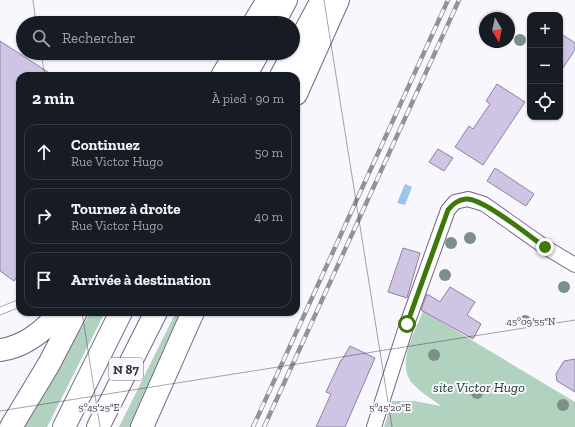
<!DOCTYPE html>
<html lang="fr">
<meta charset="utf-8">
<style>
:root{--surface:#171b24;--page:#20242c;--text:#f1f3f6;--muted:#9ea1a6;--line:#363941}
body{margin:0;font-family:"Zilla Slab",serif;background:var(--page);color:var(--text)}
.controls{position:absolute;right:12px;top:12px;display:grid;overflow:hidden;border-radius:8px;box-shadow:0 1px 3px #0004}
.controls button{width:36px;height:36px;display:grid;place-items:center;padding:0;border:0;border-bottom:1px solid var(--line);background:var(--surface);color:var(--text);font:20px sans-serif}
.compass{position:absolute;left:479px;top:12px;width:36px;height:36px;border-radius:50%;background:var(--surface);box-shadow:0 1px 3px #0004;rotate:171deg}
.stop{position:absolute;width:12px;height:12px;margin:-9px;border:3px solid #3e770c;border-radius:50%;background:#fff}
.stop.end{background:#3e770c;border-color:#fff;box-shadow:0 1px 4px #0008}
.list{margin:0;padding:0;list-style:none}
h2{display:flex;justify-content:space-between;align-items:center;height:52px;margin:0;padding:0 16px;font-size:17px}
h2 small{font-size:13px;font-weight:400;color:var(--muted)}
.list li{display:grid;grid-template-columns:26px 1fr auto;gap:12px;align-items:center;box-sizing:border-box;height:56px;margin:0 8px 8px;padding:0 8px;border:1px solid var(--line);border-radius:12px}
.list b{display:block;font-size:15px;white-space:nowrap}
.list p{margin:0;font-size:13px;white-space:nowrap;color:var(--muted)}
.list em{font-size:13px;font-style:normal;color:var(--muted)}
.icon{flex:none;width:22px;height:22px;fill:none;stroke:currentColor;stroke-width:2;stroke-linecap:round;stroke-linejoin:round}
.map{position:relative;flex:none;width:575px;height:427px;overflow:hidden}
.search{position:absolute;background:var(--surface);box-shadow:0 1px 3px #0004;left:16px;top:16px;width:284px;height:44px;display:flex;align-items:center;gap:10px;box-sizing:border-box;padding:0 14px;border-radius:22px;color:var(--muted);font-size:15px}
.panel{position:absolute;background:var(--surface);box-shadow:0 1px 3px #0004;left:16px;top:72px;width:284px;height:244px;border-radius:12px}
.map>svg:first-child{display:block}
</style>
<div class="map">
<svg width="575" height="427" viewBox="0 0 575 427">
<rect width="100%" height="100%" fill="#f9f7fe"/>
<path fill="#b1d2bf" d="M423 311 575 402V427H384L392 401H414L441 406C432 399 420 392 412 383 396 364 415 331 423 311Z
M91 312H105L47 427H22Z
M176 312H187L135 427H119Z"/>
<path fill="#99c7e7" d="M405 184 412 187 405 205 397 203Z"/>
<path fill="#cfc4e3" stroke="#8d839f" d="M560 33 575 43V50L560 72Z
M0 41 54 76H20V272L14 281 0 271Z
M497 84 525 102 483 165 455 147 469 126 473 129 490 104 486 101Z
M438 149 453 158 444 171 429 162Z
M495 168 534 194 526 206 487 181Z
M403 248 420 253 407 298 388 292Z
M450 287 475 302 467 315 481 324 473 339 421 310 427 294 440 302Z
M350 346 375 358 345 427H316L331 394 326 392 341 360H342Z
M575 359V392L557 381 556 374 564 361Z"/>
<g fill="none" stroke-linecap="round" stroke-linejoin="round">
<g stroke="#706883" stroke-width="8">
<path id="service" d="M0 311 20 303"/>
</g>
<g stroke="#706883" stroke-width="16">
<path id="minor" d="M374 427 407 324 448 210 455 202 468 199 484 204 545 247 575 265"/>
</g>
<g stroke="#706883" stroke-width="24">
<path id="trunk" d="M254 23 268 0
M274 23 286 0
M222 76 236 53
M245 76 258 53
M281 76 322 0
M296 94 338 0
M0 350C25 347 44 331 60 312
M11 427 49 364 76 312
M64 427 121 312
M98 427 156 312
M142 427 193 312"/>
</g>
<use href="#service" stroke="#fff" stroke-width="7"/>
<use href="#minor" stroke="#fff" stroke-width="14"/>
<use href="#trunk" stroke="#fff" stroke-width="22"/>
<g stroke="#94919a" stroke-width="4.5">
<path id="rail" d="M253 427 448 0
M264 427 459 0"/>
</g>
<use href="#rail" stroke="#f9f7fe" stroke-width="3" stroke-dasharray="9" stroke-linecap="butt"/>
</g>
<g fill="#7a9089">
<circle cx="520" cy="40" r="6"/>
<circle cx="470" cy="238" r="6"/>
<circle cx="451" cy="243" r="6"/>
<circle cx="445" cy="275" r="6"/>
<circle cx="564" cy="287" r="6"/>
<circle cx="525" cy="321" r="6"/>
<circle cx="434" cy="355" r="6"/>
<circle cx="477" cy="393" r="6"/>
<circle cx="563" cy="405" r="6"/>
</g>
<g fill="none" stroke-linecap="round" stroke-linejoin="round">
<path stroke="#3e770c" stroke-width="5" d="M407 324 448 210C454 203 458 200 466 199 483 198 529 236 545 247"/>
</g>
<path fill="none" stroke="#393541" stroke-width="1" stroke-opacity="0.45" d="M33 0 36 23M324 0 392 427M41 53 45 76M82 312 100 427M0 411 575 320"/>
<g text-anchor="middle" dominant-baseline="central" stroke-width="4" stroke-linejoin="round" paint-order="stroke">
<rect fill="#f9f7fe" stroke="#736f7a" stroke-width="1" x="109" y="358" width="34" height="22" rx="3"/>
<g font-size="13" font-weight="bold" fill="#393541">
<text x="126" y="369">N 87</text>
</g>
<g font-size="14" font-style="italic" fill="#133c29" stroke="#f9f7fe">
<text x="479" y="387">site Victor Hugo</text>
</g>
</g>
<g font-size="10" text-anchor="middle" fill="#393541" stroke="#f9f7fe" stroke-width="4" stroke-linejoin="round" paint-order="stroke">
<text x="531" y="325">45°09'55"N</text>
<text x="99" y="411">5°45'25"E</text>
<text x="390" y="411">5°45'20"E</text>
</g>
</svg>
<div class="controls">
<button>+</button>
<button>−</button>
<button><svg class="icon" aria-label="locate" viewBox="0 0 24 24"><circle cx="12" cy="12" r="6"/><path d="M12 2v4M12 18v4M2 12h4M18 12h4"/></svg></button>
</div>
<svg class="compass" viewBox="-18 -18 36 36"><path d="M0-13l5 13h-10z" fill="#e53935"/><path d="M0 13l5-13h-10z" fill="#9ea1a6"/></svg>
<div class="stop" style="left:407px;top:324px"></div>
<div class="stop end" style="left:545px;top:247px"></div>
<div class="search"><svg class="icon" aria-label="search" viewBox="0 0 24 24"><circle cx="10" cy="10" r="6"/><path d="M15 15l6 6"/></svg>Rechercher</div>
<section class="panel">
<h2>2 min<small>À pied · 90 m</small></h2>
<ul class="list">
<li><svg class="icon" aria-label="ahead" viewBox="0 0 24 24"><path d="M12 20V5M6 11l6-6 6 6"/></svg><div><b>Continuez</b><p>Rue Victor Hugo</p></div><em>50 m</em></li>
<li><svg class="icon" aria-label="right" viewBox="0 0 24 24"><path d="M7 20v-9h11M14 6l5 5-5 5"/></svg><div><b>Tournez à droite</b><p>Rue Victor Hugo</p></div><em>40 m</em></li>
<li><svg class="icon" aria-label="arrive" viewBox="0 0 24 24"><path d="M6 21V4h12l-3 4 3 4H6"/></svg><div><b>Arrivée à destination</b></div></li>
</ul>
</section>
</div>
